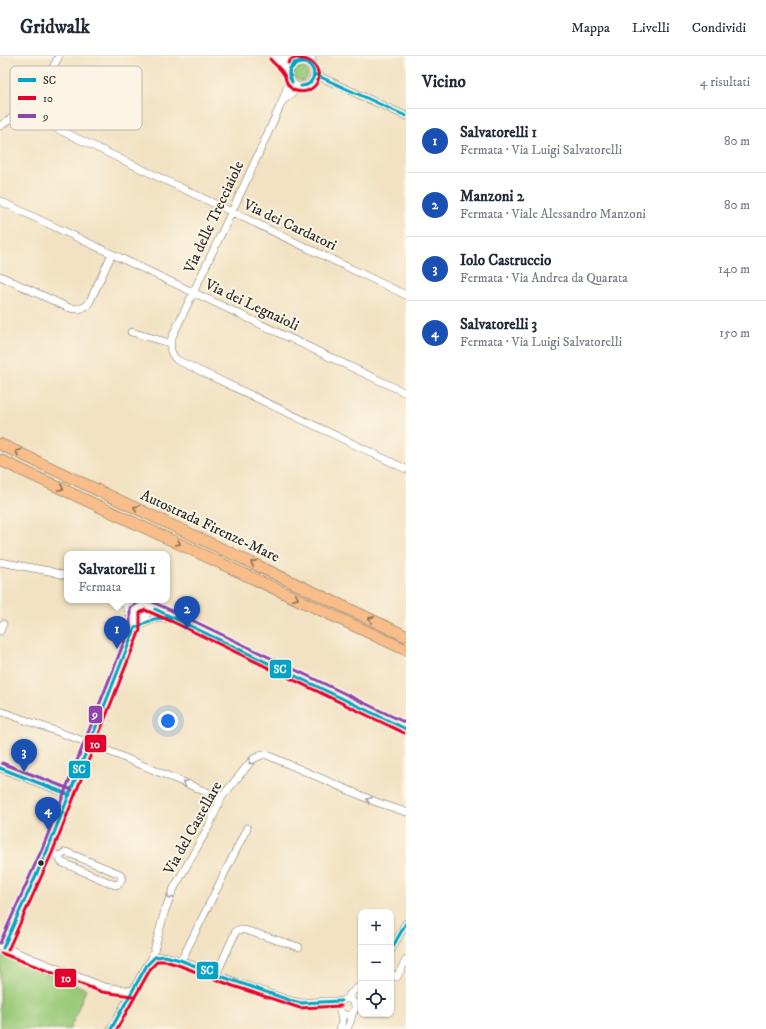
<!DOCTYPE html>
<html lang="it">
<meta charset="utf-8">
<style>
:root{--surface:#fff;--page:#f6f6f7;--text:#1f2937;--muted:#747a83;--line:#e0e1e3;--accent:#b5179e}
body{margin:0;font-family:"IM FELL DW Pica",serif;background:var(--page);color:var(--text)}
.controls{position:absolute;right:12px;bottom:12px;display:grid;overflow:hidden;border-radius:8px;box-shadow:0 1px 3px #0004}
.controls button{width:36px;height:36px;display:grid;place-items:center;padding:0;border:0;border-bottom:1px solid var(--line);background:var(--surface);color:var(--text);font:20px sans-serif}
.you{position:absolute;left:168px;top:665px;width:14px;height:14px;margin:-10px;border:3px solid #fff;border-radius:50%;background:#1a73e8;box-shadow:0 0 0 6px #1a73e833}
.badge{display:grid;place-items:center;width:26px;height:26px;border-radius:50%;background:var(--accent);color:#fff;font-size:13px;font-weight:700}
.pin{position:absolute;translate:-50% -33px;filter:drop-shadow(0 1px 2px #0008)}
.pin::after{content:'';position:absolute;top:21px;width:14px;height:12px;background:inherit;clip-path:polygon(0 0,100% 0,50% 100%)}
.popup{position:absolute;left:64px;top:495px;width:106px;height:52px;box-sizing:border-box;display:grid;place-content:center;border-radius:8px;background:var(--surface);filter:drop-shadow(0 1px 3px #0005);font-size:13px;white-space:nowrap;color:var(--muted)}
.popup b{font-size:15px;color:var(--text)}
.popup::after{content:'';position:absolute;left:50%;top:100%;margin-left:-8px;border:8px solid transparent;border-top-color:var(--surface)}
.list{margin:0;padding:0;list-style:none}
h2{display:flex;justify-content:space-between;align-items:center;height:52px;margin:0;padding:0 16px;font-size:17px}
h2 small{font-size:13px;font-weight:400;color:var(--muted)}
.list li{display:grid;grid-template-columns:26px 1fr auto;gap:12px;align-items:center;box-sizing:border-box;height:64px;padding:0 16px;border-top:1px solid var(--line)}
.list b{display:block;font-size:15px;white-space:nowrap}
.list p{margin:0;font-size:13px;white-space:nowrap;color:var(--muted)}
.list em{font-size:13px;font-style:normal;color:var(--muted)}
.icon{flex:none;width:22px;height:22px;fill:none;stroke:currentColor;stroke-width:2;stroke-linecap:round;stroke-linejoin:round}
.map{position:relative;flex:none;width:406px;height:973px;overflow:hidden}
header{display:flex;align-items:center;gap:24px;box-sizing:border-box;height:56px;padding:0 20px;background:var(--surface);border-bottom:1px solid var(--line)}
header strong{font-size:19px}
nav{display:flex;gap:22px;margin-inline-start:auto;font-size:14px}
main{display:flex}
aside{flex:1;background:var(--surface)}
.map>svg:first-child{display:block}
</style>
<header>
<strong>Gridwalk</strong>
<nav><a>Mappa</a><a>Livelli</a><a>Condividi</a></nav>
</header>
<main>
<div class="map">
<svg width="406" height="973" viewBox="0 0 406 973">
<rect width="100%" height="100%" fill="#fcf5e5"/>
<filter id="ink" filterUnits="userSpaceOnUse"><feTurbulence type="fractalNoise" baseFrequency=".025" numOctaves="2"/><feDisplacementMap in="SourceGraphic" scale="8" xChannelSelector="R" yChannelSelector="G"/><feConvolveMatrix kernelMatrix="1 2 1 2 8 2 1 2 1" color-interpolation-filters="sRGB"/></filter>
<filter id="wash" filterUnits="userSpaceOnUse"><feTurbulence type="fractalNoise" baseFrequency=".012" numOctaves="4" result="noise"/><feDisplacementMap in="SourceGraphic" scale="16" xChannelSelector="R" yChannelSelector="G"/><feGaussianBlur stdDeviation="0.9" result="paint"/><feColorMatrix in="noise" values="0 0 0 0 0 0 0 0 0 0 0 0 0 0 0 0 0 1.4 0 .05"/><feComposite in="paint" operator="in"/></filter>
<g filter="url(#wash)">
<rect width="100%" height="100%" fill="#f2e2c3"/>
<path fill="#9aca79" stroke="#627a52" d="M294 18a7 7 0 1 1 14 0a7 7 0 1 1-14 0Z
M25 43a8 8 0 1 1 16 0a8 8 0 1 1-16 0Z
M0 898 86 933 70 973H0Z"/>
</g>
<g filter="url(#ink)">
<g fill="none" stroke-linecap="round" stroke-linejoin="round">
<g stroke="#716b60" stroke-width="8">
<path id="minor" d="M274 0 289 16 290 24C306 46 329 9 301 5L293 8 289 16
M276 0 296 6
M312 10V0
M314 18 406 60
M290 24 282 46 242 134 173 279C169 288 169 297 177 304L406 413
M17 43a15 15 0 1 1 30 0a15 15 0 1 1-30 0Z
M37 29C48 21 53 12 59 0
M284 44 300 31
M35 58 45 67 406 239
M0 70 22 55
M0 145 406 337
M0 220 67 251C75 254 83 254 89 247L112 198
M131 276 170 287
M0 506 49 515 67 520
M122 544 126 549 135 572
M134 544 175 561 406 673
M135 568V554L145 548
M137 571 154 563 173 562
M0 575 3 568
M0 655 89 687 221 742
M0 712 70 739
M47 795 59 800 61 806 115 829 119 828 122 822 120 818 66 796 59 800
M0 890 104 931 133 935
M3 892 47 795 70 739 89 687 135 572 147 558 145 548
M391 894 406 867
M152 902 165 854 173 834 209 770 221 742 253 703 262 699H267L376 746 406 756
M181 905 247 772
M391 918 397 921 406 904
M216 919 236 875 238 874H245L299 891
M347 942 351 937 361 929
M339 951a8 8 0 1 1 16 0a8 8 0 1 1-16 0Z
M355 951 361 945
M340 955 342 965 340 973
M111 973 147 909C151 904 153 900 159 900 174 899 201 913 217 919 241 928 265 936 289 944L301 947 326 945H341
M347 973 351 964 352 957"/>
</g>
<g stroke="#716b60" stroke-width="12">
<path id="highway" d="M0 388 406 580
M0 404 406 594"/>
</g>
<use href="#minor" stroke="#fff" stroke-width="7"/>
<use href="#highway" stroke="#f8bd89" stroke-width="11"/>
<g stroke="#fcf5e5" stroke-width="6">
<path id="bus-1" d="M314 18 406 60
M292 26C287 19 288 13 294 7L302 5 310 9
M292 26 289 16C294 7 301 5 310 9
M301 30C312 30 318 18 310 9
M155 553 406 673
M0 712 70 739
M3 892 47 795 135 572 154 563 175 561
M391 894 406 867
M111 973 147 909 155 901 165 900 180 904 226 922 289 944 301 947 341 945"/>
</g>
<g stroke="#fcf5e5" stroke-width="6">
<path id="bus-2" d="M270 3C274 8 280 12 283 17 288 24 283 25 292 33 296 36 302 36 307 35 329 26 317 0 295 2 291 3 290 4 288 7
M8 894 52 797 140 574V557L145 554 173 566 404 677
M1 897 102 936 132 940
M117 973 151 912 158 905H165L178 909 233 930 300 952 341 950"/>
</g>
<g stroke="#fcf5e5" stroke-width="6">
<path id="bus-3" d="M148 544 177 557 406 667
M2 707 72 734
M0 887 42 793 130 571V552L142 544"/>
</g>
<use href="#bus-1" stroke="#02a3c6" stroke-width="3"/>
<use href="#bus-2" stroke="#e4002b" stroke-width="3"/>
<use href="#bus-3" stroke="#8e44ad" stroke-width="3"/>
</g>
<defs><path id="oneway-chevron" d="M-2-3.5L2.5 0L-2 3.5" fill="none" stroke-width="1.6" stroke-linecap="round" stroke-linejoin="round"/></defs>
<g stroke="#876d55">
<use href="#oneway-chevron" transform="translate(18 396) rotate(-155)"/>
<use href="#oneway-chevron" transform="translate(61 432) rotate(25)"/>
<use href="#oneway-chevron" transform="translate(136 452) rotate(-155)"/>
<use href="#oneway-chevron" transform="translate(178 487) rotate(25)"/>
<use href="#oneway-chevron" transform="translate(253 507) rotate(-155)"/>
<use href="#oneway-chevron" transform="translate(296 542) rotate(25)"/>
<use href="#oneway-chevron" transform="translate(371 563) rotate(-155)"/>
</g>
<g stroke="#a0a0a0">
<use href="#oneway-chevron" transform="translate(251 706) rotate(138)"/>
<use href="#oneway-chevron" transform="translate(185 727) rotate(-157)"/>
<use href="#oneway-chevron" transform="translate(369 744) rotate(-157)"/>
<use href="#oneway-chevron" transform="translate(170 841) rotate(114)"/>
</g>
</g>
<circle fill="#2b2b2b" stroke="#fcf5e5" stroke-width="1.5" cx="41" cy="807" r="3.5"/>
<g text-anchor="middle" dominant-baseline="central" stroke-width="4" stroke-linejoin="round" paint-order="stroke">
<g font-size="15" fill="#2b2b2b" stroke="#fcf5e5">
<text transform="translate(214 161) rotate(-65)">Via delle Trecciaiole</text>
<text transform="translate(290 169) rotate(25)">Via dei Cardatori</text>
<text transform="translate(252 249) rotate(25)">Via dei Legnaioli</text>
<text transform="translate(210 470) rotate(25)">Autostrada Firenze-Mare</text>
<text transform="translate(193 772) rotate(-61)">Via del Castellare</text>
</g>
</g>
<rect x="10" y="10" width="132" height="64" rx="6" fill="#fcf5e5" stroke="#bdb8ad" stroke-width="1"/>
<rect x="18" y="22" width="18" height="4" fill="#02a3c6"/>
<rect x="18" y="40" width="18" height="4" fill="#e4002b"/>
<rect x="18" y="58" width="18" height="4" fill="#8e44ad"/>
<g font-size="11" fill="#2b2b2b">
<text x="43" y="28">SC</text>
<text x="43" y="46">10</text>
<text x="43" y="64">9</text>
</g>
<g stroke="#fcf5e5" stroke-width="1.5">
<rect x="269" y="603" width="23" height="20" rx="4" fill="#02a3c6"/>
<rect x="88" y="649" width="15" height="19" rx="4" fill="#8e44ad"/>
<rect x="84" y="678" width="23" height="19" rx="4" fill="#e4002b"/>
<rect x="68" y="704" width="23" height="19" rx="4" fill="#02a3c6"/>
<rect x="196" y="905" width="23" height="19" rx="4" fill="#02a3c6"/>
<rect x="54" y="912" width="23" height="20" rx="4" fill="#e4002b"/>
</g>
<g font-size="11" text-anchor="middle" font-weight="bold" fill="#fff">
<text x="280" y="617">SC</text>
<text x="95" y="662">9</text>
<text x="95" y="692">10</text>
<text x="79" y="717">SC</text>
<text x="207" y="918">SC</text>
<text x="66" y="926">10</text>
</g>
</svg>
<div class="controls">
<button>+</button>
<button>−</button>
<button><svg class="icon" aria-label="locate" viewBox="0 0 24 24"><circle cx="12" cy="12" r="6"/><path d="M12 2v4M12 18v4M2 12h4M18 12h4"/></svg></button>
</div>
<div class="you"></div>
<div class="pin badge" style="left:117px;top:593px;background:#1a4fb4">1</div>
<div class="popup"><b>Salvatorelli 1</b>Fermata</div>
<div class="pin badge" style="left:187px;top:573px;background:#1a4fb4">2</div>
<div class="pin badge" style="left:24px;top:716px;background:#1a4fb4">3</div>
<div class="pin badge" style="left:48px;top:774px;background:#1a4fb4">4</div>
</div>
<aside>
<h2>Vicino<small>4 risultati</small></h2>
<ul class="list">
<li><span class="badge" style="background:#1a4fb4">1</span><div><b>Salvatorelli 1</b><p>Fermata · Via Luigi Salvatorelli</p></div><em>80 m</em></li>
<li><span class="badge" style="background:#1a4fb4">2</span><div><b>Manzoni 2</b><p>Fermata · Viale Alessandro Manzoni</p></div><em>80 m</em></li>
<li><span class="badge" style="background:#1a4fb4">3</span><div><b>Iolo Castruccio</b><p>Fermata · Via Andrea da Quarata</p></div><em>140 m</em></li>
<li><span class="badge" style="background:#1a4fb4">4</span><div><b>Salvatorelli 3</b><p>Fermata · Via Luigi Salvatorelli</p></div><em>150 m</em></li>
</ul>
</aside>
</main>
